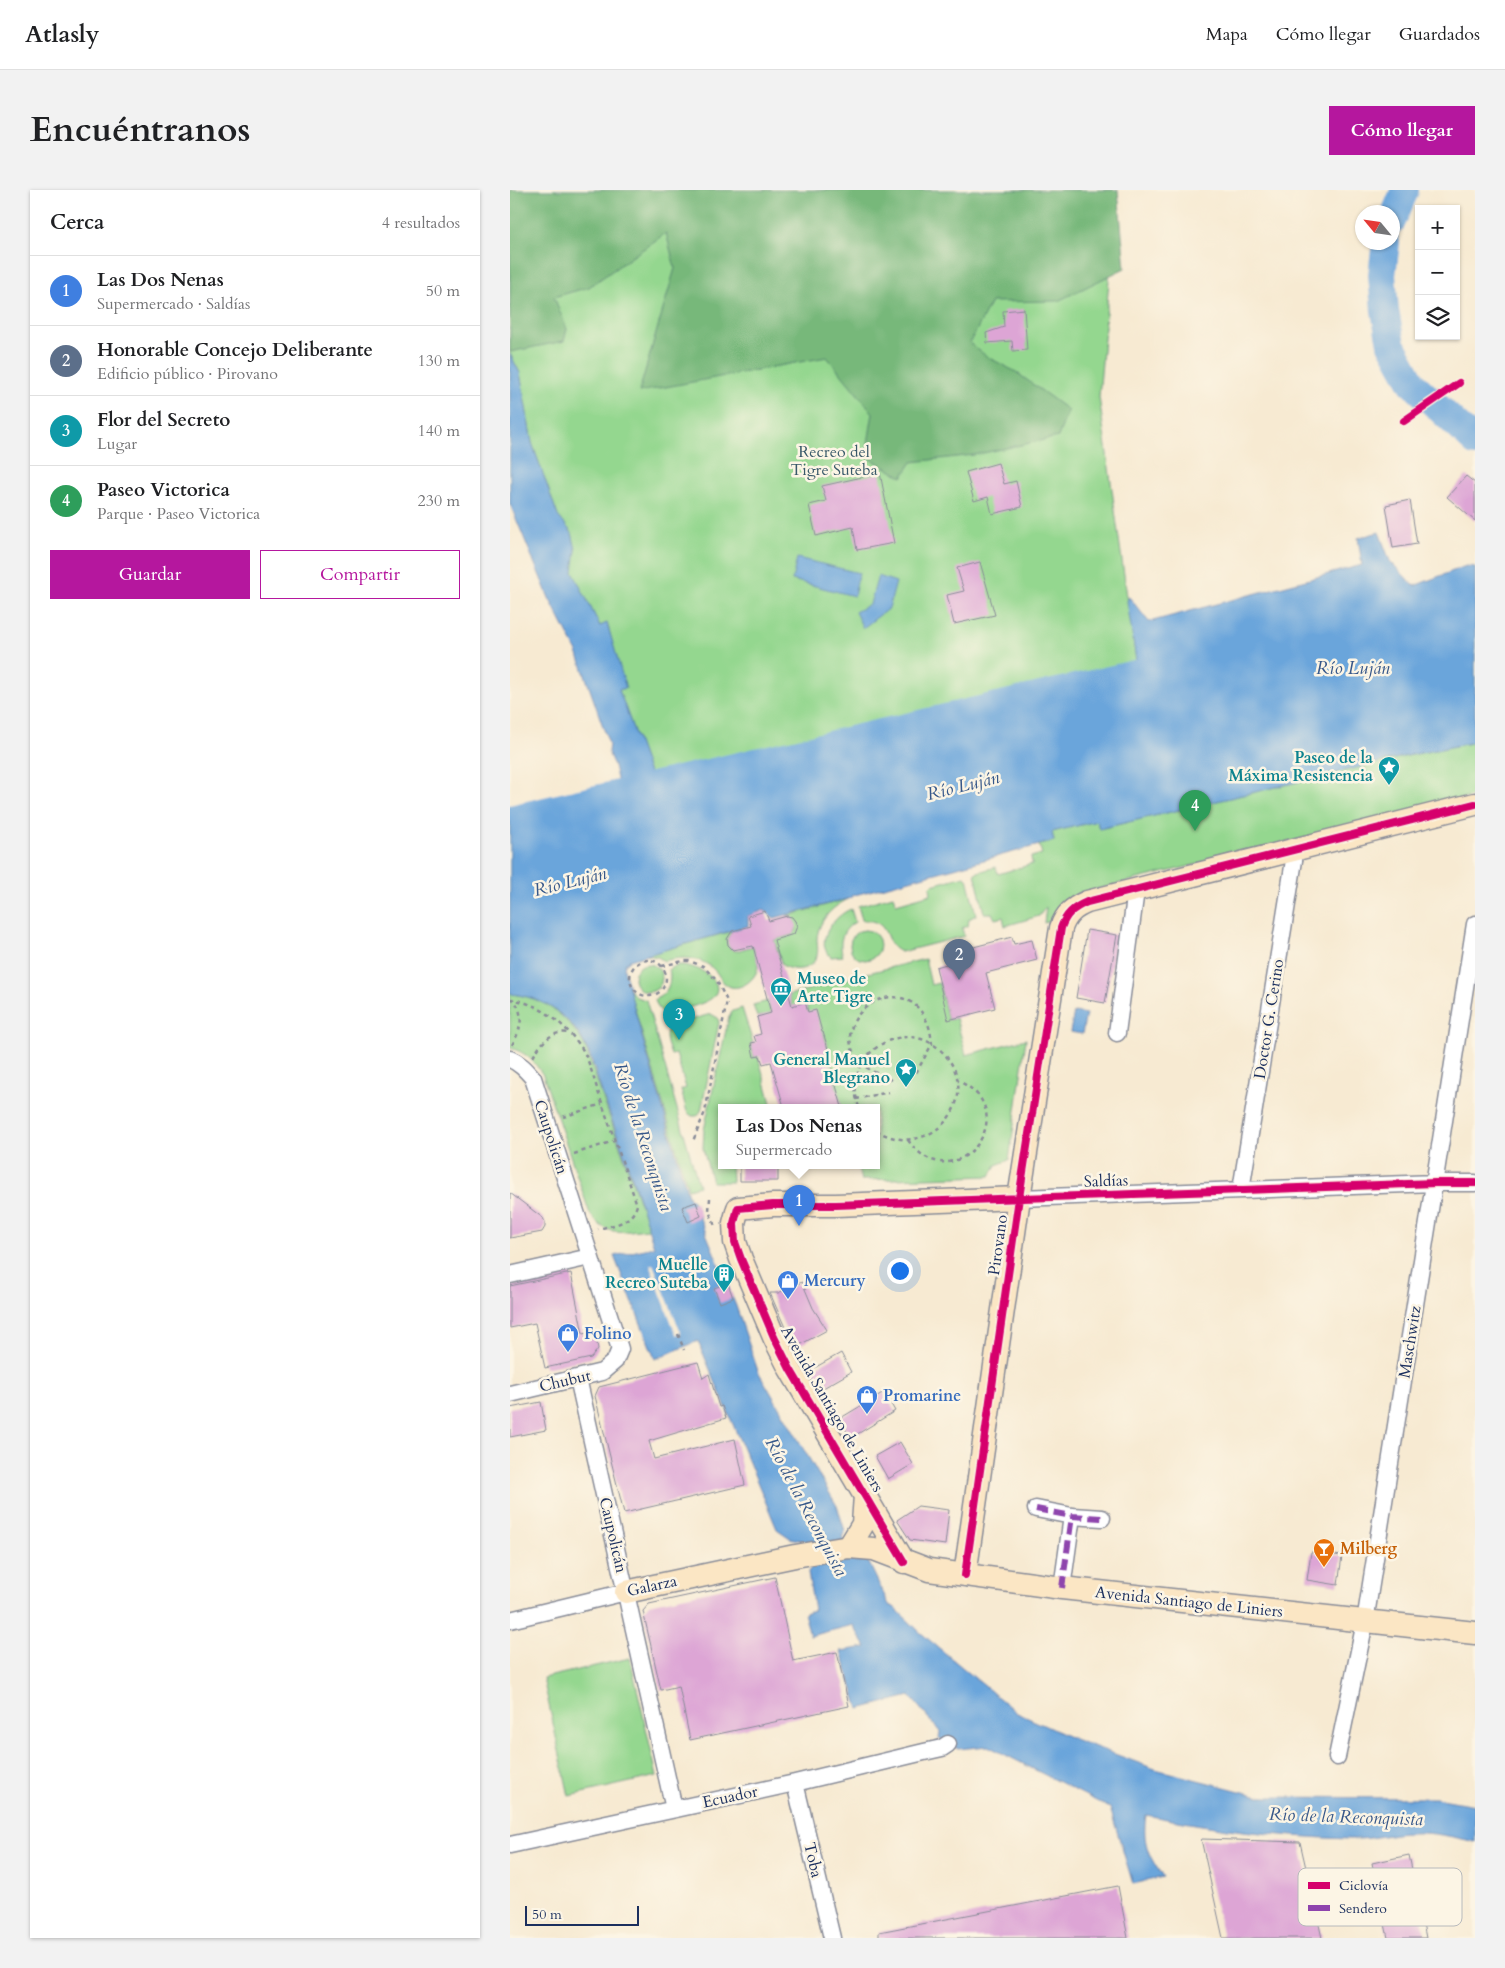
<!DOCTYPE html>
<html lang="es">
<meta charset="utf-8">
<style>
:root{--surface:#fff;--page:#f2f2f2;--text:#202124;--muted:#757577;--line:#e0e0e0;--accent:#b5179e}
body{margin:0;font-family:Cardo,serif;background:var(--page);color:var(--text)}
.controls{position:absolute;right:15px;top:15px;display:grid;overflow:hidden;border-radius:0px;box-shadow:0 1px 4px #0004}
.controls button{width:45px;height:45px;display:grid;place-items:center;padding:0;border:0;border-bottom:1px solid var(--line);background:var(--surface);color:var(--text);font:25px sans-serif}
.compass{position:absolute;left:845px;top:15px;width:45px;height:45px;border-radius:50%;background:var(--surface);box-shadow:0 1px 4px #0004;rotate:299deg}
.scale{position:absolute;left:15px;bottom:12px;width:114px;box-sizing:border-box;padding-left:5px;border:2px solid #1b2f5e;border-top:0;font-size:14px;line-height:18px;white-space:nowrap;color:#1b2f5e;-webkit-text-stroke:4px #fcf5e5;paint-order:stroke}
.you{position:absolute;left:389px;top:1080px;width:18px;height:18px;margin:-12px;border:4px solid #fff;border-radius:50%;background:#1a73e8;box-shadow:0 0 0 8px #1a73e833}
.badge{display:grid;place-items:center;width:32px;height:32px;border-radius:50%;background:var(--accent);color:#fff;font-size:16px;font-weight:700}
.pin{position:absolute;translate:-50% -41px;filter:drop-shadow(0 1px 2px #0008)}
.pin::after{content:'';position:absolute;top:26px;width:18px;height:15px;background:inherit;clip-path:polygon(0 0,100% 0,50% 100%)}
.popup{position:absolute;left:208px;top:914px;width:162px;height:65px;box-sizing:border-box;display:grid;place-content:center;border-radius:0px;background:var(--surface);filter:drop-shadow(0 1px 4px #0005);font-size:16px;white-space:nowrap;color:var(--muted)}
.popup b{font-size:19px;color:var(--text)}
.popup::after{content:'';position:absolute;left:50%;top:100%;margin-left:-10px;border:10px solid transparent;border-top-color:var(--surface)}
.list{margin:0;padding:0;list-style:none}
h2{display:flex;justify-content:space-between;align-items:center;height:65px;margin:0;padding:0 20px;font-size:21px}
h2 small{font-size:16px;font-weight:400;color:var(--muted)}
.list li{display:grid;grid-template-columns:32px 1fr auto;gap:15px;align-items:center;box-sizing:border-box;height:70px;padding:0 20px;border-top:1px solid var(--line)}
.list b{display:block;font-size:19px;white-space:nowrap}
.list p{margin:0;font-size:16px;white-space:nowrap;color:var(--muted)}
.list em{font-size:16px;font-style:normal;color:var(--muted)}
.actions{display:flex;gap:10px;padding:15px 20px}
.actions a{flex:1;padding:11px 0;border:1px solid var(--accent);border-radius:0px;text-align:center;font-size:18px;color:var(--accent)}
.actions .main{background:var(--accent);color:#fff}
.icon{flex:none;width:28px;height:28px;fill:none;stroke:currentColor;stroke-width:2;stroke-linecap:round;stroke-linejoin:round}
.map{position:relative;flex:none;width:965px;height:1748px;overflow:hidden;border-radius:0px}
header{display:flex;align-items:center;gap:30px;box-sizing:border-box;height:70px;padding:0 25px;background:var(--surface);border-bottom:1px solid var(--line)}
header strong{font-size:24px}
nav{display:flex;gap:28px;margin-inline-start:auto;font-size:18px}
.intro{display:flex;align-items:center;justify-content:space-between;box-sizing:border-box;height:120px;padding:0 30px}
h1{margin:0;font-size:35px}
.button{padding:12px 22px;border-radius:0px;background:var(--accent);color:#fff;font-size:18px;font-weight:700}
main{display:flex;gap:30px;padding:0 30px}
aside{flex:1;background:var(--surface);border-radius:0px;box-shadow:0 1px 4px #0004}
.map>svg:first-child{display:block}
</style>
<header>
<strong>Atlasly</strong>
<nav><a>Mapa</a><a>Cómo llegar</a><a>Guardados</a></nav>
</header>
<div class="intro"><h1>Encuéntranos</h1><a class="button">Cómo llegar</a></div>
<main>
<aside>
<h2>Cerca<small>4 resultados</small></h2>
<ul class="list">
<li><span class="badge" style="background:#3f7fe0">1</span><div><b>Las Dos Nenas</b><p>Supermercado · Saldías</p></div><em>50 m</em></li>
<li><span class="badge" style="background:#5c6f8a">2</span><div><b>Honorable Concejo Deliberante</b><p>Edificio público · Pirovano</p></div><em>130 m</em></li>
<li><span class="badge" style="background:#0f9aa8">3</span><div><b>Flor del Secreto</b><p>Lugar</p></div><em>140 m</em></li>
<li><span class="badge" style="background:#2e9e5b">4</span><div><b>Paseo Victorica</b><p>Parque · Paseo Victorica</p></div><em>230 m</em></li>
</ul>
<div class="actions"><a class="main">Guardar</a><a>Compartir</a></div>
</aside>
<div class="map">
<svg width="965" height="1748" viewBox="0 0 965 1748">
<rect width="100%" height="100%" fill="#fcf5e5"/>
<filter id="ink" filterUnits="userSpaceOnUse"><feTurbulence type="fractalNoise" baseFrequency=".02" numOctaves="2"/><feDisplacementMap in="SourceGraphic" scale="10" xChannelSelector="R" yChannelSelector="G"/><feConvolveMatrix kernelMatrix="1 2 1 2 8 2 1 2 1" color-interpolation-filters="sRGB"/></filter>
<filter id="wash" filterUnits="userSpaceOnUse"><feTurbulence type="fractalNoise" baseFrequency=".0096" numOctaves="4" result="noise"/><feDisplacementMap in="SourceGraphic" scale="20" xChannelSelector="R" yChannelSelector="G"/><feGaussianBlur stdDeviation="1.12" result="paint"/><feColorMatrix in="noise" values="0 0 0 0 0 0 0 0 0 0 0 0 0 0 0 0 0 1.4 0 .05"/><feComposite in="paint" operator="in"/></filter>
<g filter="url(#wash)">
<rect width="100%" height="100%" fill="#f7ead2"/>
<path fill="#94d78f" stroke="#588376" d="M0 0 601 67 589 207 627 477 621 481 498 508 488 517 392 533 248 568 209 582 143 594 109 500 115 498 97 433 90 436 62 381 66 360 62 343 48 326 22 253 10 183 0 164Z
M965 552V606L567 704C554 709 546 718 542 731L534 733 536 717 529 726 495 736 493 727 485 729 482 723H474L465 683 486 677 488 684 522 674 521 667 532 664 529 655 544 651 542 642 587 631 589 639 901 565Z
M454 686 457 688 466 725 459 729 458 736 452 738 454 746 391 762C371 755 384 730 352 730L348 716 383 706 386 714 421 704 420 697 422 695Z
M341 708C324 715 309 729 307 748 307 754 309 762 306 768 300 781 283 782 272 775L264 750 282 745 286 741 285 731 282 727 277 726Z
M341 719 345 732C332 740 328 752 333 766L321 767C303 752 325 725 341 719Z
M340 755a15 15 0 1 1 30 0a15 15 0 1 1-30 0Z
M222 741 217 749 220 758 226 761 243 756C244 762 248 769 248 775 248 787 233 800 221 797 213 794 211 789 207 783 193 766 173 766 154 771L148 767 137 765Z
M415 769 421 795 429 793 438 830 446 828 456 865 516 849 499 970 486 975 480 986 351 990 347 975H366V917H332L316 860 318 859 313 842H312L298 822 295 812 289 814 284 824 279 805 350 785Z
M124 788a14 14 0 1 1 28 0a14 14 0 1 1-28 0Z
M169 775C183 774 217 789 204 806 198 814 169 820 159 823 149 823 147 817 145 809 158 804 162 792 159 779Z
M119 799 126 807 136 810 189 996 178 999Z
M0 804C34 807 56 825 74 854L139 1039C112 1041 97 1048 80 1024L33 885C24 871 16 862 0 858Z
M258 811 263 830 253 826 247 827 243 815Z
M232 818 243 853 241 854 244 867 248 866 262 917H212V975H221L222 992H202L193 958 194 940 219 826 223 821Z
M201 824 208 828 209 833 191 921 187 926H182L177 922 171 900 176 898 166 864 161 865C158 855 151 843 162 835Z
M120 1468 147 1586 59 1606 33 1488Z"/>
<path fill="#77b87a" stroke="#49746c" d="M0 0H608L615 78 548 111 481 112 460 153 476 166 506 182 558 220 548 247 464 265 402 272 392 287 356 266 363 223 317 167 129 202 165 78 156 43 79 97 44 107 57 139 54 151 0 162Z"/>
<path fill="#6ba5db" stroke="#436a9c" d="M0 164 10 183 22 253 48 326 62 343 66 360 63 382 90 436 97 433 116 498 109 500 143 594 209 582 248 568 392 533 488 517 498 508 621 481 627 477 617 411 619 407 639 432 852 375 848 348 869 342 880 371 904 396 956 376 965 377V552L901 565 589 639 587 631 542 642 544 651 341 706V708L264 728 254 720 238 726V736L120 770 115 774 114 779 131 843 179 1009H182L226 1116 248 1181 327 1316 335 1341 332 1347 342 1369 358 1371 379 1415 384 1417 411 1443 507 1523 564 1549 645 1579 753 1607 926 1608 965 1615V1652C944 1647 923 1642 901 1643 880 1643 862 1650 840 1649 769 1647 706 1639 636 1625 632 1653 638 1665 653 1687L623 1694 600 1618 478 1556 448 1559 429 1548 430 1542 400 1506 349 1519 331 1461 356 1457 343 1435 300 1446 294 1423 304 1420 298 1382 301 1378 293 1351 280 1348 267 1339 188 1151 145 1169 104 1066 144 1057C129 1006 111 955 93 905 85 883 80 857 65 839 48 818 26 806 0 804V619L30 621 110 602 104 576 98 562 99 554 67 462 39 408 0 314Z
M287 368 349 383 344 406 282 390Z
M368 386 386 392 379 418 353 438 345 422 360 414Z
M564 822 576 824 572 844 560 842Z"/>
<path fill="#f7ead2" d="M143 1074 171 1143 166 1145 140 1075Z"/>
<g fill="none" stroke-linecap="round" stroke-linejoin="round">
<path stroke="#6ba5db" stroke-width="16" d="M0 623 646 473"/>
<path stroke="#6ba5db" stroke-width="28" d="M882 31 895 0
M876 52 872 85 875 121 881 154 903 194 965 252"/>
</g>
<g id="blocks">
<path fill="#dda5d5" d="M514 119 517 160 503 161 502 151 477 153 476 143 494 137 493 121Z
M488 273 494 294 506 291 512 317 482 324 478 307 464 311 456 282Z
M370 283 384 353 347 360 343 337 306 346 299 315 316 311 312 296Z
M956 286 965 293V331L937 307Z
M900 310 907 354 883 358 876 315Z
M470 372 485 425 444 434 437 405 454 401 447 378Z
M255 721 259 731 277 726 282 727 285 731 287 736 284 744 264 750 282 816 295 812 298 822 306 820 312 842H313L318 859 316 860 332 917H274L261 872 253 874 250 866 244 867 241 853 246 852 244 846 251 844 247 827 261 823 243 756 223 760 218 755 217 749 222 741 241 736 238 726Z
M577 740 607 745 595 813 566 808Z
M502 747 504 754 522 750 527 770 476 783 485 818 438 830 426 777 447 771 446 767 453 765 452 760Z
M230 975H268V991H230Z
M0 1003 33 1028 35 1032V1037L32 1042 0 1048Z
M186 1012 191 1026 178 1032 172 1017Z
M61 1083 73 1144 85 1141 88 1159 81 1168 35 1178 25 1133 0 1138V1096Z
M292 1092 303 1118 317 1140 284 1158 260 1103H268Z
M218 1093 223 1108 210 1113 204 1098Z
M331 1163 341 1182 308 1201 297 1182Z
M188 1172 193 1188 199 1184 209 1217 212 1216 216 1228 139 1251 144 1269 225 1249 235 1295 114 1323 85 1206 89 1197Z
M374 1202 385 1221 341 1248 329 1229Z
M31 1212 36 1240 0 1247V1218Z
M390 1252 403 1274 378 1289 365 1266Z
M408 1316 439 1320 435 1355 400 1350 387 1330Z
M801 1362 832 1366 828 1395 797 1390Z
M265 1387 283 1471 327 1462 339 1516 180 1550 169 1496 151 1500 133 1421 139 1414Z
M691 1649 790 1652 812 1748H713Z
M899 1665 916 1748H878L862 1673Z
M608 1696 618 1748H369V1742Z"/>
</g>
</g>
<g filter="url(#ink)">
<use href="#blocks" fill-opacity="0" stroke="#898c98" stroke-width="1"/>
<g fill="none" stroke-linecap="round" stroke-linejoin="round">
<g stroke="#898c98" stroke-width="19">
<path id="street" d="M607 843 626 700
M0 869C10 873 16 880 23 888L110 1159 105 1171 92 1182 0 1204
M731 1000 786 658
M509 1008 925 993H965
M0 1085 80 1067
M68 1188 164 1619
M526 1319 562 1326 592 1328
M552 1398 562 1326
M0 1430 116 1402
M827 1567 855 1432 965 734
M285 1593 322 1748
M0 1655 285 1593 414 1562 432 1558 438 1554"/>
</g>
<g stroke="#898c98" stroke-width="25">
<path id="secondary" d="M339 1357 353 1334 355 1305
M394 1372 280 1179 264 1147 231 1069 225 1052 224 1033 228 1018 263 1015H326L509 1008
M455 1385 509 1008 551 738C556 724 563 718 577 712L965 614
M116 1402 285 1366 339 1357 364 1359 419 1380 552 1398 965 1443"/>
</g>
<path stroke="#898c98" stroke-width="2.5" stroke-dasharray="4 4" stroke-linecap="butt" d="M120 788a18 18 0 1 1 36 0a18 18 0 1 1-36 0Z
M152 776 173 771H179L193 776 207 791 217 811 195 922 183 951
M0 809C29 813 54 833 71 857 80 871 84 891 90 907 102 943 115 979 127 1015 122 1033 104 1035 88 1039
M2 855C11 839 15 826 4 810
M23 867C31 853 41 840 59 843
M381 890C371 885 355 879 348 870 316 826 390 779 415 828 420 836 421 845 422 854L405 885
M346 909 379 902
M349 917C329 863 399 821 436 866 474 912 417 973 366 940
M53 927 92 914
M398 950C443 1014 518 922 448 891
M64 964 104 951
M200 1008 199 1021 205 1036
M168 1144 174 1160"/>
<use href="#street" stroke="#fff" stroke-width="16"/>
<use href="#secondary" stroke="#fbe6c4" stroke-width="22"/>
<path stroke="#8e44ad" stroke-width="6" stroke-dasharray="12 6" stroke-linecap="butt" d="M526 1319 562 1326 592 1328
M552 1398 562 1326"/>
<g stroke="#fcf5e5" stroke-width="11">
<path id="cycleway" d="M894 231 949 193
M394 1372 280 1179 264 1147 231 1069 225 1052 224 1033 228 1018 263 1015H326L925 993H965
M455 1385 509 1008 551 738C556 724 563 718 577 712L965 614"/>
</g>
<use href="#cycleway" stroke="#d6006c" stroke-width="8"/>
</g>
</g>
<defs>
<g id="sight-pin" transform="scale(1.125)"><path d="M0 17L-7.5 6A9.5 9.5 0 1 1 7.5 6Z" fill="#0f9aa8" stroke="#fcf5e5"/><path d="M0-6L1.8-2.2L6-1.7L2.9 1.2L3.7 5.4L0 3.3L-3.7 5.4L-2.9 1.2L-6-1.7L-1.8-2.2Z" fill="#fff"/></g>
<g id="museum-pin" transform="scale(1.125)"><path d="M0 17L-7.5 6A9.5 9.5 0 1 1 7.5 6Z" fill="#0f9aa8" stroke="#fcf5e5"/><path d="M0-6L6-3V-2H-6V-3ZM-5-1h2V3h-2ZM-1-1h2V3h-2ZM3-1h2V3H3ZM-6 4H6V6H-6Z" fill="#fff"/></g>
<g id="building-pin" transform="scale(1.125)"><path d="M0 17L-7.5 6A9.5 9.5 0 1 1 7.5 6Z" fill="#0f9aa8" stroke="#fcf5e5"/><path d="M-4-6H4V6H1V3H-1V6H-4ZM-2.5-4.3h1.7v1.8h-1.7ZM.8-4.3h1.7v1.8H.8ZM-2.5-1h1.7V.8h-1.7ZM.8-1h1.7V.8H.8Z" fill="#fff"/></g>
<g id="shop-pin" transform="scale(1.125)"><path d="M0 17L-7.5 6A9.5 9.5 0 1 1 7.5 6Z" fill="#3f7fe0" stroke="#fcf5e5"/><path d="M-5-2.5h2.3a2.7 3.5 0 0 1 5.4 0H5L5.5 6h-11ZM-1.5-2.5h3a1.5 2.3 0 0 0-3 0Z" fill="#fff"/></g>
<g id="bar-pin" transform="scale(1.125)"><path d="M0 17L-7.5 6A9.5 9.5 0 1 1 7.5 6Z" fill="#e8710a" stroke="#fcf5e5"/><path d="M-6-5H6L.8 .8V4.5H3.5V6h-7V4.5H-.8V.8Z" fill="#fff"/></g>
</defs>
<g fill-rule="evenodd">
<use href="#sight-pin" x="879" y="577"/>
<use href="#museum-pin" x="271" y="798"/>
<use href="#sight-pin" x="396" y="879"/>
<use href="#building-pin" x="214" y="1084"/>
<use href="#shop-pin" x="278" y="1091"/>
<use href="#shop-pin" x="58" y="1144"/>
<use href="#shop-pin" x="357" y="1206"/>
<use href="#bar-pin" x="814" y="1359"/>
</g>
<g text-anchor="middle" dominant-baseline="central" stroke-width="5" stroke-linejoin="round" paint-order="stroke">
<g font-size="16" fill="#39596a" stroke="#fcf5e5">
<text x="324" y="262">Recreo del<tspan x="324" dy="18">Tigre Suteba</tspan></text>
</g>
<g font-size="16" font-weight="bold" fill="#0d838f" stroke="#fcf5e5" text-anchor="end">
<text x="863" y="568">Paseo de la<tspan x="863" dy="18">Máxima Resistencia</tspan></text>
<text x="287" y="789" text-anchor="start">Museo de<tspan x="287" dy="18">Arte Tigre</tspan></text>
<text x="380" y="870">General Manuel<tspan x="380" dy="18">Blegrano</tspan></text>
<text x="198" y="1075">Muelle<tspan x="198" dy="18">Recreo Suteba</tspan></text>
</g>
<g font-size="16" fill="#1b2f5e" stroke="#fcf5e5">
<text transform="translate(759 829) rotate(-81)">Doctor G. Cerino</text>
<text transform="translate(41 947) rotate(72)">Caupolicán</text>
<text transform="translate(596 991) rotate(-2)">Saldías</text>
<text transform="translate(488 1055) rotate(-82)">Pirovano</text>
<text transform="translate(900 1152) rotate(-81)">Maschwitz</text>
<text transform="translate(55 1191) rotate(-13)">Chubut</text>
<text transform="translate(322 1219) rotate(60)">Avenida Santiago de Liniers</text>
<text transform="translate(103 1345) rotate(77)">Caupolicán</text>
<text transform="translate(142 1396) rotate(-12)">Galarza</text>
<text transform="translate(679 1412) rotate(6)">Avenida Santiago de Liniers</text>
<text transform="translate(220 1607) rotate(-12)">Ecuador</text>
<text transform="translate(303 1670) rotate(77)">Toba</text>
</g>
<g font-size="16" font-weight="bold" fill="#366cbe" stroke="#fcf5e5" text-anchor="start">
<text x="294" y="1091">Mercury</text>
<text x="74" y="1144">Folino</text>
<text x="373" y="1206">Promarine</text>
</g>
<g font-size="16" font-weight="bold" fill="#c56008" stroke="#fcf5e5" text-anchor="start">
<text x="830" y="1359">Milberg</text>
</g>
<g font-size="18" font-style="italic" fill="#37588a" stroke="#fcf5e5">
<text x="843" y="478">Río Luján</text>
<text transform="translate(453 596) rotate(-14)">Río Luján</text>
<text transform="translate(60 692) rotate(-14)">Río Luján</text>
<text transform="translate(133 947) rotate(72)">Río de la Reconquista</text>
<text transform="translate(296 1317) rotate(62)">Río de la Reconquista</text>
<text transform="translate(836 1627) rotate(2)">Río de la Reconquista</text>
</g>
</g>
<rect x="788" y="1678" width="164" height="58" rx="8" fill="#fcf5e5" stroke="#b8babc" stroke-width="1"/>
<rect x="798" y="1692" width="22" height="7" fill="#d6006c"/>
<rect x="798" y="1715" width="22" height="6" fill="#8e44ad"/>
<g font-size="14" fill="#1b2f5e">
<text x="829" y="1700">Ciclovía</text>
<text x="829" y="1723">Sendero</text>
</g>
</svg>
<div class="controls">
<button>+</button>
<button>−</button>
<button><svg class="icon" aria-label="layers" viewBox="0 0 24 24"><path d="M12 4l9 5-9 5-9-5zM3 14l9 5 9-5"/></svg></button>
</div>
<svg class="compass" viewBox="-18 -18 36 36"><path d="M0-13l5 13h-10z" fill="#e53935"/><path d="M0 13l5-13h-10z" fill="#757577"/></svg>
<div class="scale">50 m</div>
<div class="you"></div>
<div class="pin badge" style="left:289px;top:1036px;background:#3f7fe0">1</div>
<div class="popup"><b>Las Dos Nenas</b>Supermercado</div>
<div class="pin badge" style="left:449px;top:790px;background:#5c6f8a">2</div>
<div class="pin badge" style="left:169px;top:850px;background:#0f9aa8">3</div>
<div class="pin badge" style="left:685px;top:641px;background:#2e9e5b">4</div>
</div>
</main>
